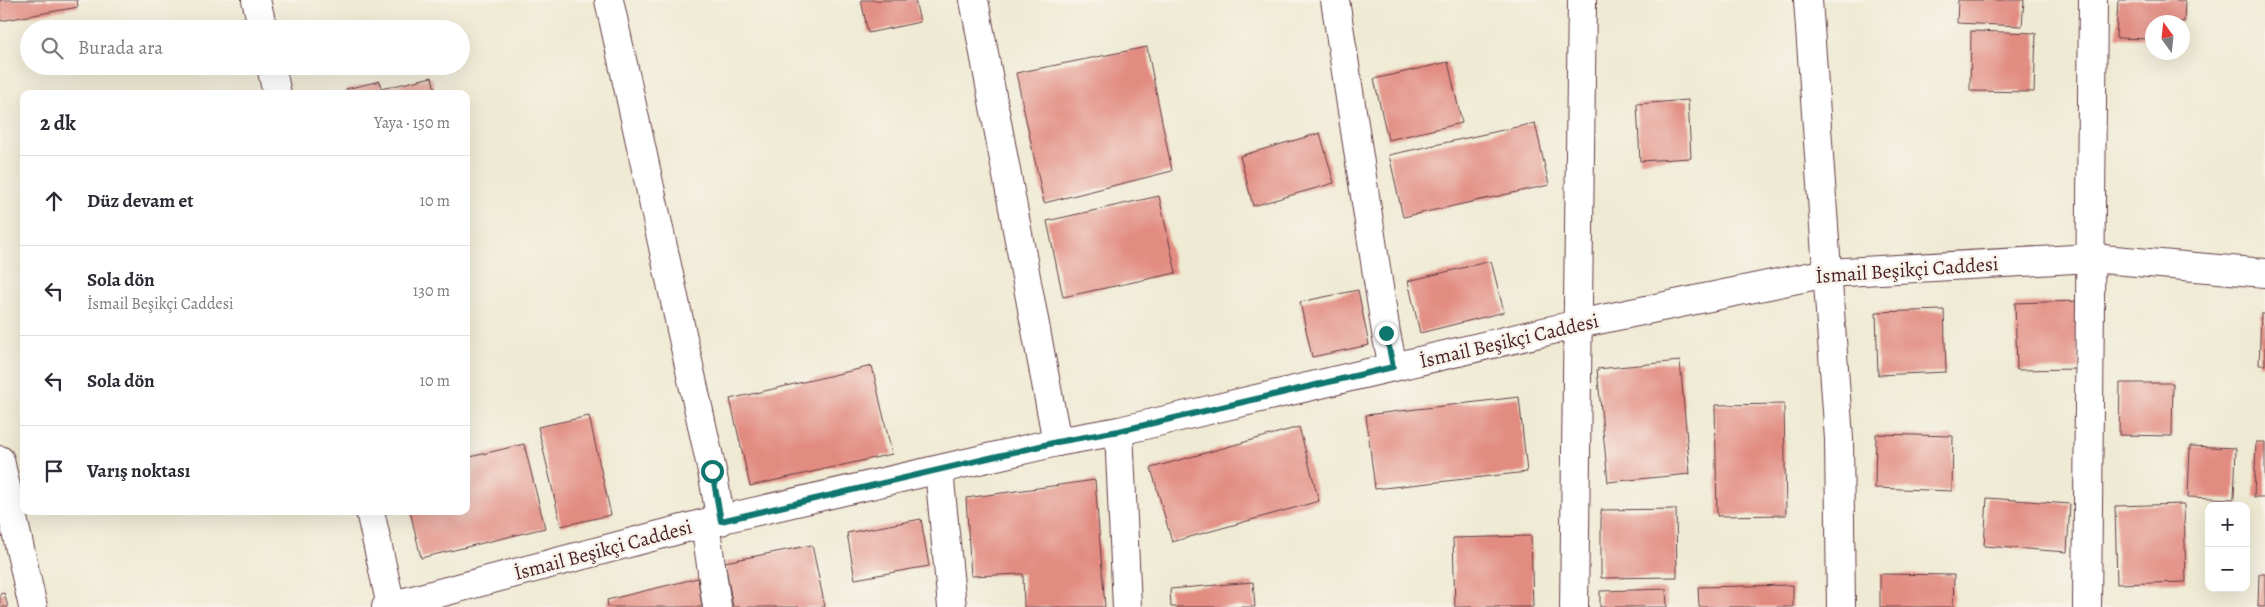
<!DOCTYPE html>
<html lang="tr">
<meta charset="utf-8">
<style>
:root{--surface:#fff;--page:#f2f2f3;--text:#2b2b33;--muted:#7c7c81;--line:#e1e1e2}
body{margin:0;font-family:Alegreya,serif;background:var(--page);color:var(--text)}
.controls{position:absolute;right:15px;bottom:15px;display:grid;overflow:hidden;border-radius:10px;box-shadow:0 5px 20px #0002}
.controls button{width:45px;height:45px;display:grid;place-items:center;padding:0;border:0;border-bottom:1px solid var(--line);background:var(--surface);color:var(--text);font:25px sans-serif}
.compass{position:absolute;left:2145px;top:15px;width:45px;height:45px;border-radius:50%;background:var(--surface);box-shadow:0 5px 20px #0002;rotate:345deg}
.stop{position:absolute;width:15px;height:15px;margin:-11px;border:4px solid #0f766e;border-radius:50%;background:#fff}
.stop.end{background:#0f766e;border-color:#fff;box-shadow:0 1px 5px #0008}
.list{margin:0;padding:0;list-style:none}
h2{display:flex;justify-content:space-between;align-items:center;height:65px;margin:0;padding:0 20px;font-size:21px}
h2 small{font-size:16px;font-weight:400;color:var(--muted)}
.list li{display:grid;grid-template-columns:32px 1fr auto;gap:15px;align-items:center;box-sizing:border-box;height:90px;padding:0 20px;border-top:1px solid var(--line)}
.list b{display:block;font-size:19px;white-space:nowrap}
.list p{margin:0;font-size:16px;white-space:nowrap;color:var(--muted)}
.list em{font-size:16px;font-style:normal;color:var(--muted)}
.icon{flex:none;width:28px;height:28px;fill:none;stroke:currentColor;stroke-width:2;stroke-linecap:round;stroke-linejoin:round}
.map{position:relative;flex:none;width:2265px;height:607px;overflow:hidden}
.search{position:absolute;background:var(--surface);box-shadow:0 5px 20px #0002;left:20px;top:20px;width:450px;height:55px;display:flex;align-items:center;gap:12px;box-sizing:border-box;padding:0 18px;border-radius:28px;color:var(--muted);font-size:19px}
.panel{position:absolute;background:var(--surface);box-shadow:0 5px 20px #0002;left:20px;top:90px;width:450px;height:425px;border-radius:10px}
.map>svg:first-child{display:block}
</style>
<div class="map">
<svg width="2265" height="607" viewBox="0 0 2265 607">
<rect width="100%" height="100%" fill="#f7f3e8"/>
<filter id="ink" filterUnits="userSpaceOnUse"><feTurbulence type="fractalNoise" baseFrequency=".02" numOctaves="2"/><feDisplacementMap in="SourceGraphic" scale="10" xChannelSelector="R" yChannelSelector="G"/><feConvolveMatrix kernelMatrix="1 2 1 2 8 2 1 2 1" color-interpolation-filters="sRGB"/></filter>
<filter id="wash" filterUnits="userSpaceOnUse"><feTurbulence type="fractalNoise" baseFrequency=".0096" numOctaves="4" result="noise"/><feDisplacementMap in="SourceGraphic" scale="20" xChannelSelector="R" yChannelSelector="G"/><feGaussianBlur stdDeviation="1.12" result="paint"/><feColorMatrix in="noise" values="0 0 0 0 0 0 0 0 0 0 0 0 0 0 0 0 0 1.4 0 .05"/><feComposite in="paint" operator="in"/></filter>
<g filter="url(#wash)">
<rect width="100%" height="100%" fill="#efead3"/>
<g id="blocks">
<path fill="#e28b81" d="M0 0H77L78 7 0 21Z
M861 0H915L920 22 868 33Z
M1958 0H2024L2022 26 1957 23Z
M2118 0H2185L2184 22H2152V39L2116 38Z
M1971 31 2036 33 2034 92 1970 91Z
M1147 47 1172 171 1044 203 1016 73Z
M1448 62 1462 123 1388 140 1374 79Z
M432 77 436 94H347L346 89 380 81 381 89Z
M1688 100 1691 158 1640 161 1637 104Z
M1535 123 1549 185 1403 217 1389 155Z
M1320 133 1334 183 1253 206 1240 156Z
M1159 196 1176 273 1063 297 1047 221Z
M1491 261 1504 312 1420 333 1408 281Z
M1358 290 1369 345 1312 357 1300 302Z
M2077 301 2079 369 2017 370 2015 303Z
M1944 310 1946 372 1878 375 1876 312Z
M2261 314H2265V365H2259Z
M1680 361 1690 474 1608 482 1597 369Z
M872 366 892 454 750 486 730 399Z
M2120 383H2173L2172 436 2119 435Z
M1519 397 1527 472 1375 489 1366 415Z
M1784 404 1786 515 1717 516 1715 405Z
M589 416 611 515 561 526 538 427Z
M1299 427 1319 501 1172 542 1151 468Z
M1876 434 1953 436 1952 491 1875 488Z
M2256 442H2265V497H2254Z
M524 444 545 528 421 558 410 511H466V458Z
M2190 446 2236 448 2234 499 2188 497Z
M1095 480 1105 607H1024L1023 574 971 576 966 498Z
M1987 498 2070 504 2067 552 1984 546Z
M2184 504 2186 582 2117 584 2115 506Z
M1676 509 1677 577 1601 578V510Z
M921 519 929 566 855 579 847 533Z
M1531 536 1533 607H1455L1453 538Z
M812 545 825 607H733L725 562Z
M1880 574 1954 575 1953 607H1880Z
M2259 574H2265V607H2258Z
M698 578 702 607H608L607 600Z
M1253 582 1255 607H1171L1170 589Z
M1793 585V607H1699L1698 587Z
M1666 589 1667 607H1600V591Z
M4 593 8 607H0V594Z"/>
</g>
</g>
<g filter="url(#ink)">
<use href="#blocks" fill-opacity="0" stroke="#633d44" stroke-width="1"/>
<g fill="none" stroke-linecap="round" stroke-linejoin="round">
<g stroke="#633d44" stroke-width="30">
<path id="minor" d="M256 0 263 29
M609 0 712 471 721 521
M974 0 1057 442
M1335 0 1386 333 1393 367
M1808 0 1839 439 1841 607
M271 66 277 94
M1119 431 1127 607
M0 460 33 607
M939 470 952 607
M370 511 391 606
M705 523 717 607
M1574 607 1582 0
M2087 607 2093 0"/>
</g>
<g stroke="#633d44" stroke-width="30">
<path id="tertiary" d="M386 607 705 523 1057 442 1119 431 1578 324 1827 273 2091 258 2265 273"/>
</g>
<use href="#minor" stroke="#fff" stroke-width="28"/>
<use href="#tertiary" stroke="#fff" stroke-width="28"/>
</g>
</g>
<g fill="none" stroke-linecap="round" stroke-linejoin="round" filter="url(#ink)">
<path stroke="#0f766e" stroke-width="6" d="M712 471 721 521 1057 442 1119 431 1393 367 1386 333"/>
</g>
<g text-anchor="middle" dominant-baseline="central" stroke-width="5" stroke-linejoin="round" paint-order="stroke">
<g font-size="20" fill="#4a1f2b" stroke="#f7f3e8">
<text transform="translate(1907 270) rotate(-4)">İsmail Beşikçi Caddesi</text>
<text transform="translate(1509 341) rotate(-13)">İsmail Beşikçi Caddesi</text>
<text transform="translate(603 550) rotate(-15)">İsmail Beşikçi Caddesi</text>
</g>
</g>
</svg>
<div class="controls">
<button>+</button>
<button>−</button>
</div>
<svg class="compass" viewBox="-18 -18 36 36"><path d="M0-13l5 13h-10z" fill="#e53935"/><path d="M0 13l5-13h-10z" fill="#7c7c81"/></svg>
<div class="stop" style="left:712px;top:471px"></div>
<div class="stop end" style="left:1386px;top:333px"></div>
<div class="search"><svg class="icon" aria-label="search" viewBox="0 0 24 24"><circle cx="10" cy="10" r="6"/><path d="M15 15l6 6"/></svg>Burada ara</div>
<section class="panel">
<h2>2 dk<small>Yaya · 150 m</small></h2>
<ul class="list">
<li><svg class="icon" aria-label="ahead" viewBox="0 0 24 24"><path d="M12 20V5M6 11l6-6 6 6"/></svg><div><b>Düz devam et</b></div><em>10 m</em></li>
<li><svg class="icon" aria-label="left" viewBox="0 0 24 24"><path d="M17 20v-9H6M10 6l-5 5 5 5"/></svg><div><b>Sola dön</b><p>İsmail Beşikçi Caddesi</p></div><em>130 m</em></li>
<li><svg class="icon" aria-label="left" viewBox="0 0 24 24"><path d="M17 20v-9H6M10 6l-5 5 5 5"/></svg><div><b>Sola dön</b></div><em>10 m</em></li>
<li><svg class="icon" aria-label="arrive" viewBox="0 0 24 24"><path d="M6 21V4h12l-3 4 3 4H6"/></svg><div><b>Varış noktası</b></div></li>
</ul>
</section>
</div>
